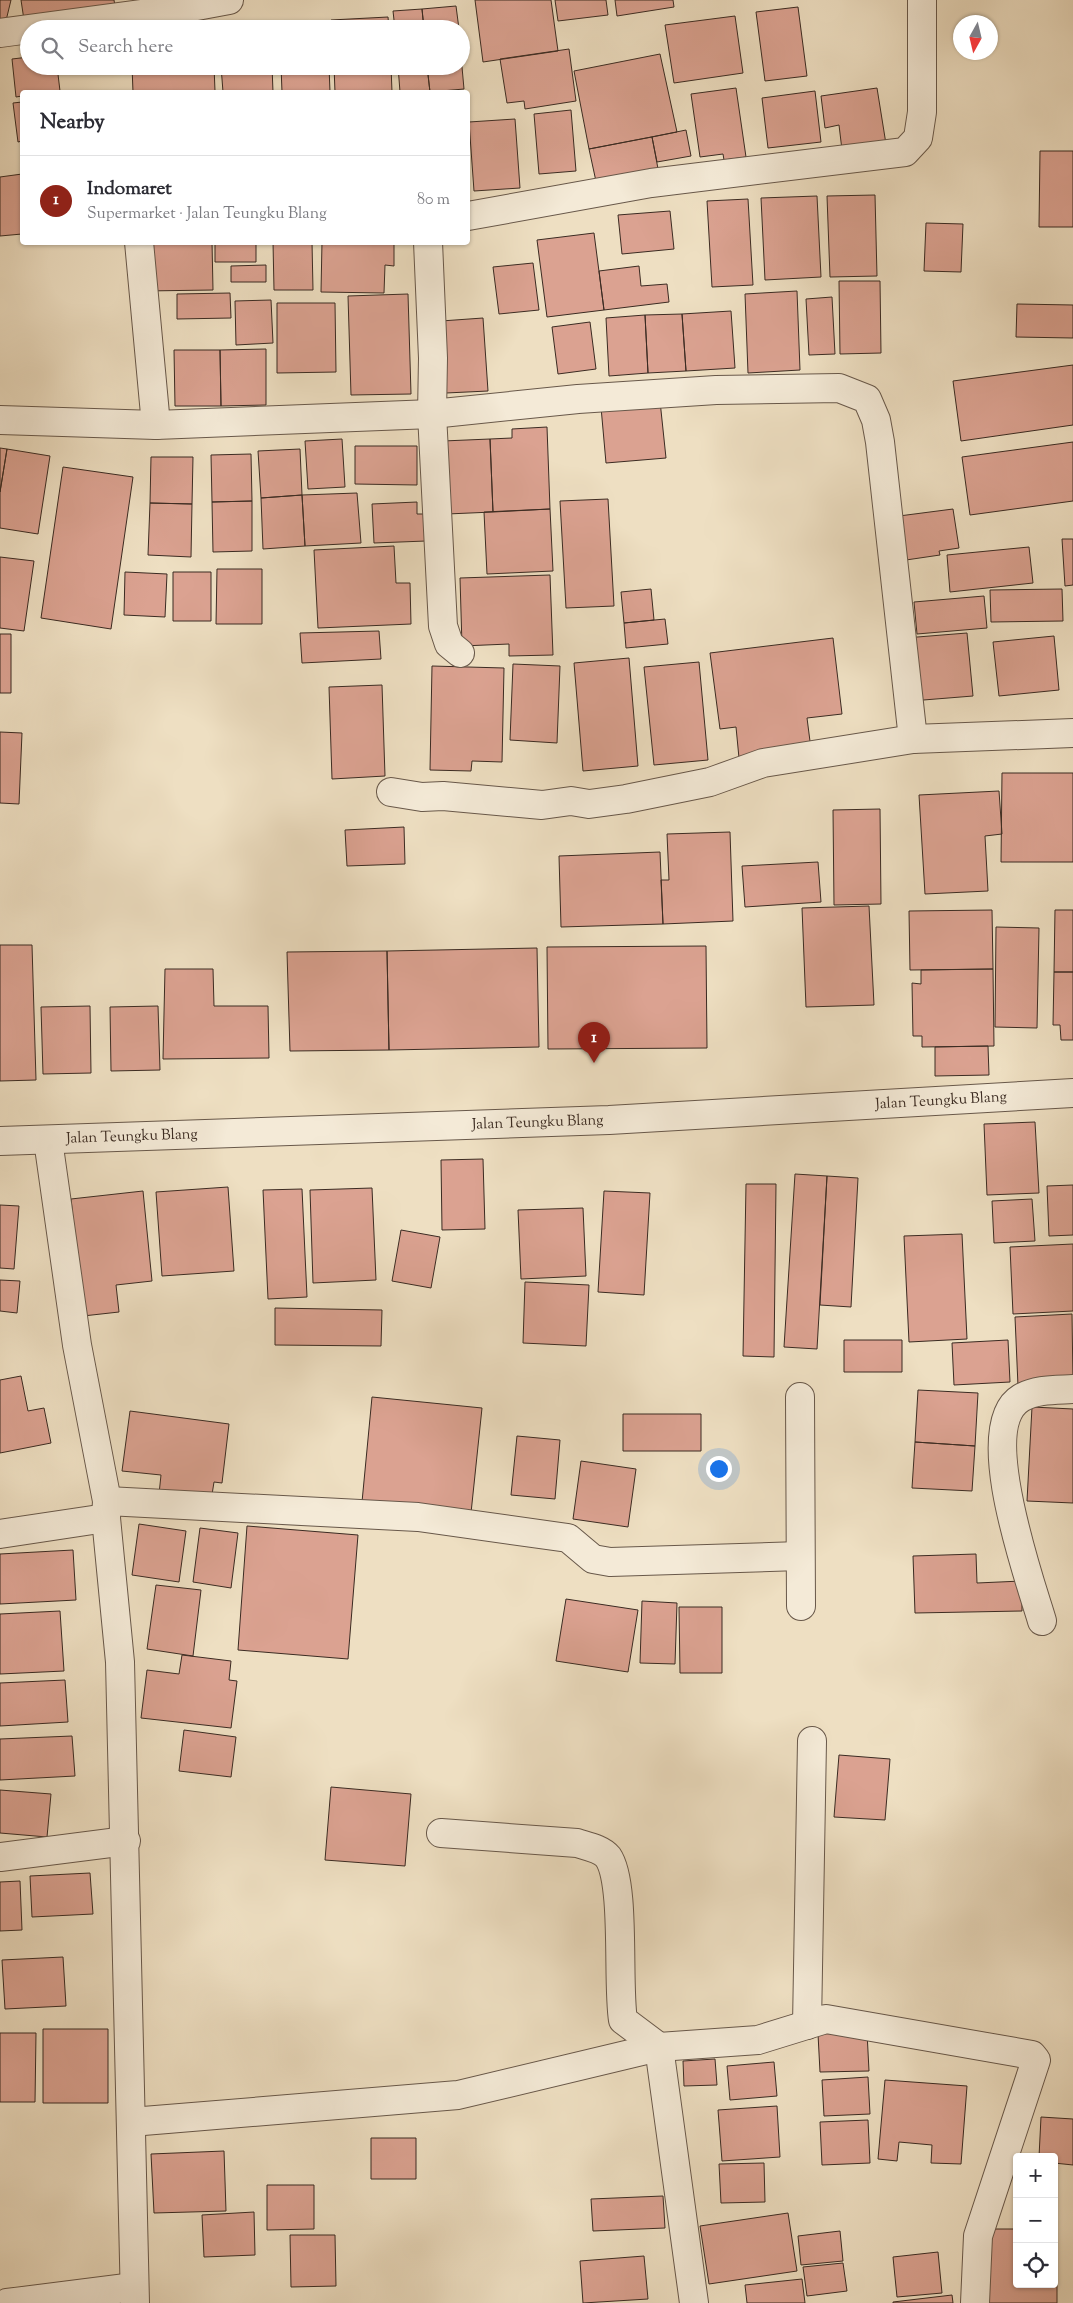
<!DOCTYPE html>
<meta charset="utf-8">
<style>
:root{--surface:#fff;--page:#f7f7f7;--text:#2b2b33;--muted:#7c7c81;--line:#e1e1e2;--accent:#8f2418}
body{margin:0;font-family:"Sorts Mill Goudy",serif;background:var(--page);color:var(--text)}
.controls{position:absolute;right:15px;bottom:15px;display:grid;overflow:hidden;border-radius:5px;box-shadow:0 1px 4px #0004}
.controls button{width:45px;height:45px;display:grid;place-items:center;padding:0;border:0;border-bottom:1px solid var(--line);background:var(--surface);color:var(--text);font:25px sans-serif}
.compass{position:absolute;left:953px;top:15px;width:45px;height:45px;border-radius:50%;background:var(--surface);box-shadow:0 1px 4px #0004;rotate:188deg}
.you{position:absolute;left:718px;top:1468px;width:18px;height:18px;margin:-12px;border:4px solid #fff;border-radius:50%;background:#1a73e8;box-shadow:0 0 0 8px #1a73e833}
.badge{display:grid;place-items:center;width:32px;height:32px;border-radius:50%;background:var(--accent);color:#fff;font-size:16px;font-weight:700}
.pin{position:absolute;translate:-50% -41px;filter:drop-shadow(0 1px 2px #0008)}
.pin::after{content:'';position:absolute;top:26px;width:18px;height:15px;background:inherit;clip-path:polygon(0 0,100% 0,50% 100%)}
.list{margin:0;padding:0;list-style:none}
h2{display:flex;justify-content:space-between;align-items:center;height:65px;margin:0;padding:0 20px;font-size:21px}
h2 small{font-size:16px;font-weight:400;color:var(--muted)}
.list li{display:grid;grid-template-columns:32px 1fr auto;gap:15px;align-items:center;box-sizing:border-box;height:90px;padding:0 20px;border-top:1px solid var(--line)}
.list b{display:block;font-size:19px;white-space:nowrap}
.list p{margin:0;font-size:16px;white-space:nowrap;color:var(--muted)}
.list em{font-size:16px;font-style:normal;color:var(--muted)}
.icon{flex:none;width:28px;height:28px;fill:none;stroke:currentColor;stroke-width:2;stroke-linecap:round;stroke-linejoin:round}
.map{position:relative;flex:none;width:1073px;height:2303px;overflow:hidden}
.search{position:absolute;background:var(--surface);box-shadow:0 1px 4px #0004;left:20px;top:20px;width:450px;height:55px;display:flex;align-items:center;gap:12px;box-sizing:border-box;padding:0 18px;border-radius:28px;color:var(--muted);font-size:19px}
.panel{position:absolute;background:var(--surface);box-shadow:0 1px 4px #0004;left:20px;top:90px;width:450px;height:155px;border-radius:5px}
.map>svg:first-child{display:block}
</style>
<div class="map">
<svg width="1073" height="2303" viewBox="0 0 1073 2303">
<rect width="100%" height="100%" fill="#eedfc2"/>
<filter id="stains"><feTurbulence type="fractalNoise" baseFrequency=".004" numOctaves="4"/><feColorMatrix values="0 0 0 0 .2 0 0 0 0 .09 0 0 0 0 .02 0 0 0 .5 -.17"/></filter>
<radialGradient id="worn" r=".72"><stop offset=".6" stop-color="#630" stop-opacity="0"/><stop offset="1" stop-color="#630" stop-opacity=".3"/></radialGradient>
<path fill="#dba291" stroke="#3b2b22" d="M0 0H11L4 29 0 28Z
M21 0H114L115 6 24 20Z
M475 0H551L558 51 483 62Z
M555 0H606L608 15 558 21Z
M615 0H673L674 7 617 16Z
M456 6 459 29H424L422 9Z
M798 7 807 76 765 81 756 12Z
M422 9 424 29H395L393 11Z
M735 16 743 73 674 83 665 25Z
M388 17 389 29H332L331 20Z
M270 22 271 29H220L219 24Z
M326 23 327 29H279V26Z
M569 49 576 101 525 109 524 101 507 103 500 59Z
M660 54 677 132 589 149 574 71Z
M461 56 464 89 430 92 427 66H461Z
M29 57V66H57L60 91 22 92V96L16 97 12 59Z
M132 66H214L215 91 133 92Z
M221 66H272L273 92H223Z
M281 66H329L330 92H282Z
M334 66H391L392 92H335Z
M398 66H427L430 92H400Z
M736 88 746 157 724 160 723 154 700 157 691 94Z
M877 88 886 144 842 150 839 125 825 128 821 96Z
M815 91 821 142 768 148 762 98Z
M22 102V141L18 142 13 103Z
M571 110 576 171 539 174 534 114Z
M515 119 520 188 474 191 469 122Z
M686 130 691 156 657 162 652 137Z
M652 137 659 174 597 186 589 149Z
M1040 151H1073V227H1039Z
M22 174V234L0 236V177Z
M875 195 877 276 830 277 827 196Z
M817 196 821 277 765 280 761 198Z
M748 199 753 285 712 287 707 201Z
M670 211 674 249 622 254 618 215Z
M926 223 963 224 961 272 924 271Z
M594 233 604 310 547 317 537 240Z
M144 242H212L213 290 145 291Z
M215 242H256V262H215Z
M273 242H312L313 290H274Z
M322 242 394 243V266L385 265 384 293 321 292Z
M533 263 539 310 499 314 493 267Z
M266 265V282H231V266Z
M639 266 641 286 667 284 669 302 604 310 599 271Z
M839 281H880L881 353 840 354Z
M797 291 800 370 748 373 745 294Z
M230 293 231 318 177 319V294Z
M408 294 411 394 351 395 348 296Z
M832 297 835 354 809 355 806 299Z
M271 300 273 343 236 345 235 301Z
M277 303H335L336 372 277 373Z
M1017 304 1073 305V338L1016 337Z
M731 311 735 368 686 371 682 314Z
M682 314 686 371 648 373 645 315Z
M645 315 648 373 609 376 606 318Z
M483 318 488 391 446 393 441 321Z
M590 322 596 369 558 374 552 327Z
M266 349V405L221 406 220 350Z
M174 350H220L221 406H175Z
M1073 365V425L961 441 953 381Z
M660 401 666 458 606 463 601 407Z
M547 427 550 509 493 512 490 439 512 438V429Z
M342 439 345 487 308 489 305 441Z
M490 439 493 512 447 514 443 441Z
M1073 442V501L970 515 962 457Z
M355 446H417V485L355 484Z
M0 448 7 449 0 492Z
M7 449 50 456 38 534 0 528V492Z
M300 449 302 495 261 498 258 451Z
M251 454 252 501 212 502 211 455Z
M151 457H193L192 504 150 503Z
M63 467 133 477 111 629 41 618Z
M357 493 361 543 305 546 302 495Z
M302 495 305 546 263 549 261 498Z
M608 499 614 606 566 608 560 501Z
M252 501V551L213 552 212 502Z
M417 502V514H425L426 541 374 543 372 504Z
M150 503 192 504 191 557 148 555Z
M550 509 553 571 487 574 484 512Z
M953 509 959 548 939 551 940 555 906 560 899 516Z
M1062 539H1073V585L1065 586Z
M394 546 396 583H410L411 624 318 628 314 550Z
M1029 547 1033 583 950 592 947 555Z
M0 557 34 561 24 631 0 628Z
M217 569H262V624H216Z
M125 572 167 574 165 617 124 615Z
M173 572H211V621H173Z
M550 575 553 655 509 656V644L462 646 460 578Z
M651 589 654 620 624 623 621 592Z
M1062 589 1063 621 991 622 990 590Z
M984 596 987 628 917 634 914 602Z
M665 619 668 644 626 648 624 623Z
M379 631 381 659 302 663 300 633Z
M967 633 973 696 911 701 905 638Z
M0 634H11V693H0Z
M1054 636 1059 690 999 696 993 642Z
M833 638 842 714 807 718 811 749 739 758 736 727 720 729 710 653Z
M629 658 638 766 583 771 574 663Z
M699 662 708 760 654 765 644 667Z
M513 664 560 666 557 743 510 740Z
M432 666 504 668 502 762 472 761 471 771 430 770Z
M382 685 385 776 332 779 329 687Z
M0 732 22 733 19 804 0 803Z
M1002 773H1073V862H1001Z
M999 791 1002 834 985 836 988 891 925 894 919 795Z
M880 809 881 904 834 905 833 810Z
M404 827 405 864 347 866 345 830Z
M730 832 733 921 663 924 661 880H669L667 834Z
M660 852 663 924 561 927 559 856Z
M818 862 821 902 745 907 742 866Z
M869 906 874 1005 806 1007 802 908Z
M992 910 993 969 910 970 909 911Z
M1055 910H1073V972H1054Z
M996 927 1039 928 1037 1028 995 1027Z
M0 945H32L36 1080 0 1081Z
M706 946 707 1048 548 1049 547 947Z
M537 948 539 1047 389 1050 387 951Z
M387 951 389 1050 290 1051 287 952Z
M165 969H213L214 1006H268L269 1058 163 1059Z
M993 969 994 1046 922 1047V1036H913L912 983 921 984V970Z
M1054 972H1073V1040H1061L1060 1025H1053Z
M90 1006 91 1073 43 1074 41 1007Z
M158 1006 160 1070 111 1071 110 1007Z
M988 1046 989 1075 935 1076V1047Z
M1035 1122 1039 1193 987 1195 984 1124Z
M483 1159 485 1229 442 1230 441 1160Z
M795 1174 827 1176 817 1349 784 1347Z
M827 1176 858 1178 851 1307 820 1305Z
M746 1184H776L774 1357 743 1356Z
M1073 1185V1235L1049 1236 1047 1186Z
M228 1187 234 1271 162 1276 156 1192Z
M372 1188 376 1280 313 1283 310 1190Z
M302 1189 307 1297 268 1299 263 1190Z
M143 1191 152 1281 116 1285 119 1312 83 1316 71 1199Z
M604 1191 650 1193 644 1295 598 1292Z
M1032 1199 1035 1241 994 1243 992 1201Z
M0 1205 19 1206 14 1269 0 1268Z
M583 1208 586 1276 521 1279 518 1210Z
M401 1230 440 1237 431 1288 392 1281Z
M962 1234 967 1339 909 1342 904 1236Z
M1073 1244V1311L1013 1314 1010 1247Z
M0 1280 20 1281 17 1313 0 1311Z
M525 1282 589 1285 586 1346 523 1343Z
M275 1308 382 1310 381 1346 275 1345Z
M1072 1314 1073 1383 1018 1386 1015 1317Z
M844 1340H902V1372H844Z
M1008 1340 1010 1382 954 1385 952 1343Z
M21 1376 28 1411 44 1408 51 1443 0 1453V1380Z
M918 1390 978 1393 975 1446 915 1442Z
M372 1397 482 1408 471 1513 362 1502Z
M1032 1407 1073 1409V1503L1027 1501Z
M130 1411 229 1424 222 1483 214 1482 211 1501 159 1494 161 1475 122 1471Z
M623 1414H701V1451H623Z
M517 1436 560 1440 555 1499 511 1495Z
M915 1442 975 1446 972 1491 912 1488Z
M581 1461 636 1469 628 1527 573 1519Z
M139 1524 186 1531 179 1582 132 1575Z
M247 1526 358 1535 348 1659 238 1650Z
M200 1528 238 1533 231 1588 193 1582Z
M73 1550 76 1600 0 1604V1554Z
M976 1554 977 1583 1022 1581V1611L915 1613 913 1556Z
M156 1585 201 1590 193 1656 147 1649Z
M566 1599 638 1610 628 1672 556 1661Z
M642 1601 677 1603 675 1664 640 1663Z
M679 1607H722V1673H680Z
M60 1611 64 1671 0 1674V1614Z
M182 1655 231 1661 229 1680 237 1681 231 1728 141 1718 147 1670 179 1674Z
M65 1680 68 1722 0 1726V1683Z
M184 1730 236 1737 231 1777 179 1771Z
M72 1736 75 1776 0 1780V1739Z
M839 1755 890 1759 885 1820 834 1817Z
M331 1787 411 1794 405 1866 325 1860Z
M0 1790 51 1794 47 1837 0 1833Z
M90 1873 93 1914 32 1917 30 1876Z
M20 1881 22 1930 0 1931V1882Z
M63 1957 66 2006 5 2009 2 1960Z
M43 2029H108V2103H43Z
M867 2032 869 2071 820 2072 818 2034Z
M0 2033H36L35 2102H0Z
M715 2059 717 2085 684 2086 683 2061Z
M774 2062 777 2096 730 2100 727 2066Z
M868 2077 870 2114 824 2116 822 2080Z
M885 2080 967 2086 961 2164 931 2163 932 2145 899 2142 897 2161 878 2159Z
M777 2106 780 2157 722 2161 718 2110Z
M1041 2117 1073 2119V2165L1054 2163V2157H1039Z
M868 2120 870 2163 822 2165 820 2122Z
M371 2138H416V2179H371Z
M224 2151 226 2211 154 2213 151 2154Z
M764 2163 765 2202 721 2203 719 2164Z
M267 2185H314V2229L267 2230Z
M663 2196 665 2228 593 2231 591 2199Z
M254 2212 255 2255 204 2257 202 2215Z
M788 2213 797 2271 709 2284 700 2226Z
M983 2229H1017V2284H1054V2230H1057V2303H982Z
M840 2231 843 2261 801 2265 798 2236Z
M290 2235H335L336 2286 291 2287Z
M938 2252 942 2293 897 2297 893 2257Z
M644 2256 648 2299 583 2303 580 2261Z
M843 2263 847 2291 807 2296 803 2267Z
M802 2279 805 2303H747L745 2285Z
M952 2295 953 2303H893V2302Z"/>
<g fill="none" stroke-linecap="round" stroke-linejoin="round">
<g stroke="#68584a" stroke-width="30">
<g id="minor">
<path d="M0 33 186 8 229 0"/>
<path d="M468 216 651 183 905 152 918 138 922 112V0"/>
<path d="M139 242 156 425"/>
<path d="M428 242 433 358 432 414 443 626 449 644 460 653"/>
<path d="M0 420 156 425 432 414 578 399 716 390 839 388 867 399 876 420 880 442 913 739"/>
<path d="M391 792 422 797 443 796 542 805 571 801 589 804 626 799 710 782 763 763 913 739 1073 733"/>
<path d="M48 1140 77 1345 107 1501 106 1518 120 1662 135 2303"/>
<path id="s1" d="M0 1141 609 1120 1073 1093"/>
<path d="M800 1397 801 1606"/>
<path d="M107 1501 418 1517 568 1538 593 1559 610 1562 800 1556"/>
<path d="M0 1534 106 1518"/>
<path d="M1042 1621C1030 1580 974 1426 1021 1398 1036 1389 1056 1390 1073 1389"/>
<path d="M441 1833 577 1843C586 1846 602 1849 608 1857 626 1883 617 1984 623 2020L659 2047 694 2303"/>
<path d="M0 1857 126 1841"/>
<path d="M807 2025 812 1741"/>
<path d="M131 2122 458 2095 659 2047 758 2040 826 2019 1032 2055 1036 2060 978 2236 975 2303"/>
<path d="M7 2303 134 2287"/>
</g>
</g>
<use href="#minor" stroke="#f4ead7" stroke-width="28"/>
</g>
<g text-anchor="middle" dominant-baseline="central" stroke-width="4.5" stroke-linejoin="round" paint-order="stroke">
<g font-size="15" fill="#3b2b22" stroke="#f4ead7">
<text stroke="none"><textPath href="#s1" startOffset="942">Jalan Teungku Blang</textPath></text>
<text stroke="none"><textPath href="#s1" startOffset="538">Jalan Teungku Blang</textPath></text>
<text stroke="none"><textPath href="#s1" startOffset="132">Jalan Teungku Blang</textPath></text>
</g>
</g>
<rect width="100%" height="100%" filter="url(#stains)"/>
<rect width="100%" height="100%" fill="url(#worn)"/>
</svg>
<div class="controls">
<button>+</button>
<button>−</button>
<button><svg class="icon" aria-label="locate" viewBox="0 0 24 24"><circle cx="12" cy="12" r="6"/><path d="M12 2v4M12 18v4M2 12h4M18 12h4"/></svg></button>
</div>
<svg class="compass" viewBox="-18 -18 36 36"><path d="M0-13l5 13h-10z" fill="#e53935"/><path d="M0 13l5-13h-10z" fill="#7c7c81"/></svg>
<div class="you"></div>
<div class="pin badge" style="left:594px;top:1063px">1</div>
<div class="search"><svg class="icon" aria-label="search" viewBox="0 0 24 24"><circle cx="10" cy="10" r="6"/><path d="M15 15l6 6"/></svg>Search here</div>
<section class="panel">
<h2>Nearby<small></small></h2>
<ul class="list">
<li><span class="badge">1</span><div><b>Indomaret</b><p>Supermarket · Jalan Teungku Blang</p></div><em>80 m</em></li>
</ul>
</section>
</div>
